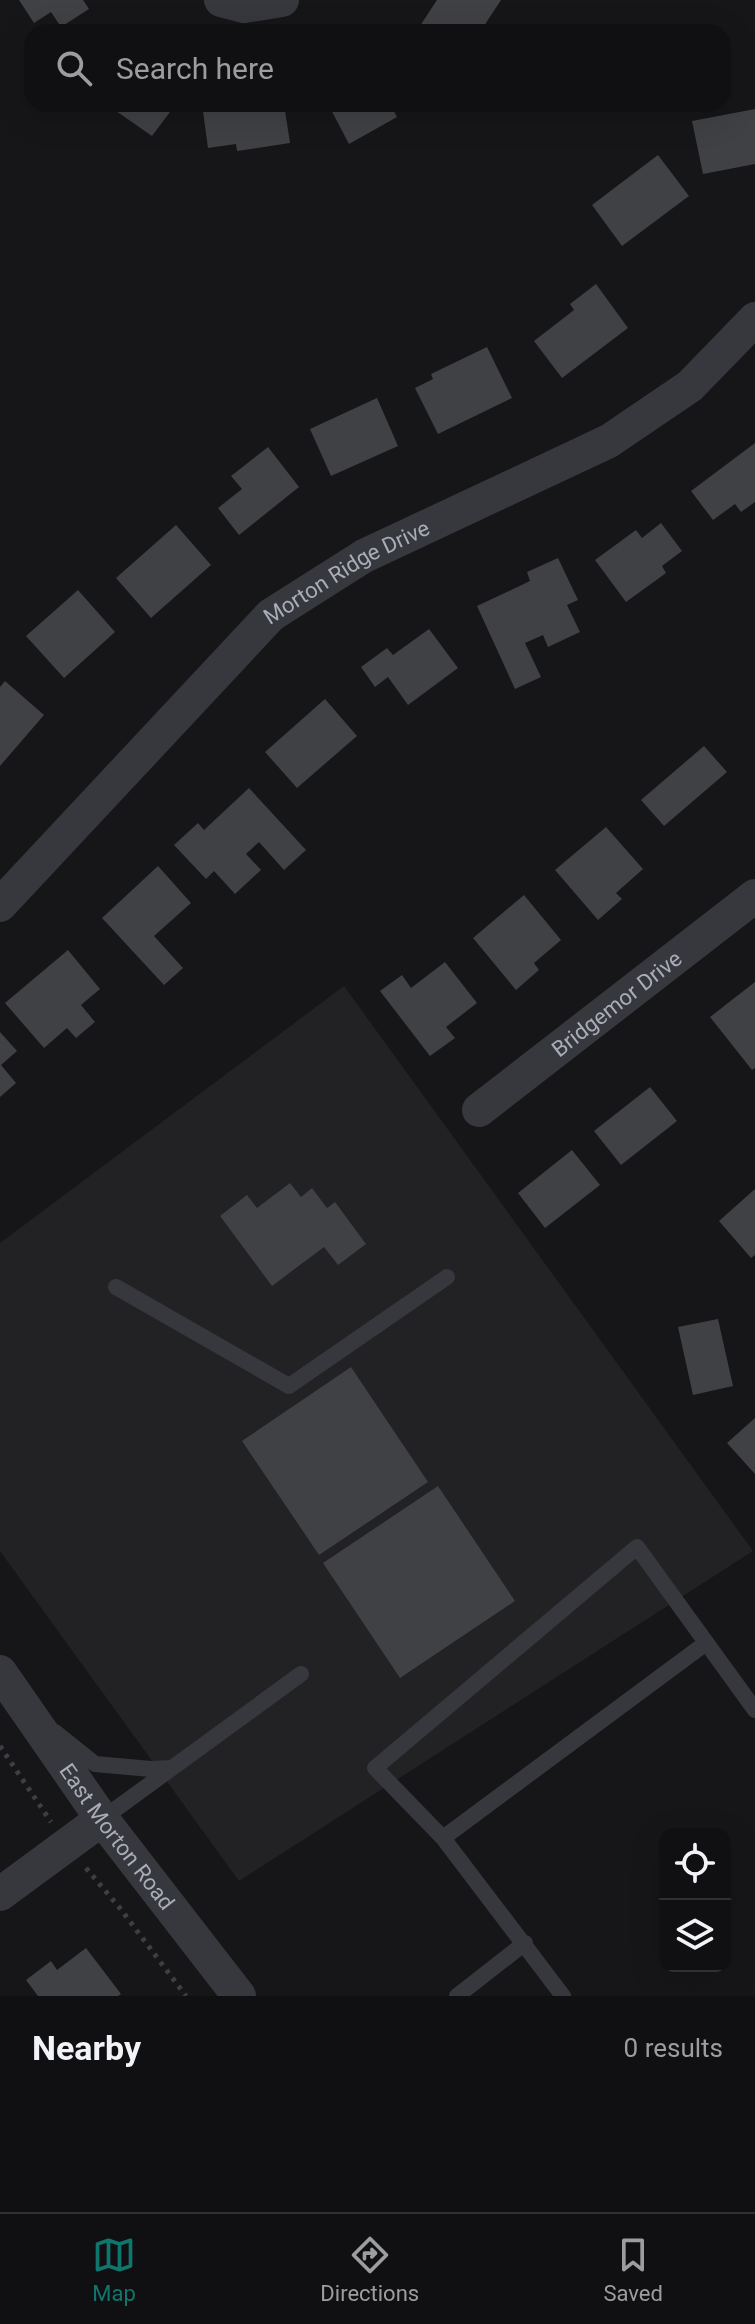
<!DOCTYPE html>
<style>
:root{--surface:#101012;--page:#1e1e20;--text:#f1f3f6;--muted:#9c9d9f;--line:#303032;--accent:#0f766e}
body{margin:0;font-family:Roboto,sans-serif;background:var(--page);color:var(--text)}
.controls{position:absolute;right:24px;bottom:24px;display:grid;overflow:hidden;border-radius:16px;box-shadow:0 8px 32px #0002}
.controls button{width:72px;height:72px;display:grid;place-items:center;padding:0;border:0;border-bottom:2px solid var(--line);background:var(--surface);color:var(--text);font:40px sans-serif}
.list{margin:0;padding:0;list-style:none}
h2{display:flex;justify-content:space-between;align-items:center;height:104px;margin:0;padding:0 32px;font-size:34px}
h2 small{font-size:26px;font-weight:400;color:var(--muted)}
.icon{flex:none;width:44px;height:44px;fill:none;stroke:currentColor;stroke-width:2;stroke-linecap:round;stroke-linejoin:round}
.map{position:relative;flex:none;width:755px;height:1996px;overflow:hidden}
.search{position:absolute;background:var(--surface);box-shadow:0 8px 32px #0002;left:24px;right:24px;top:24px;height:88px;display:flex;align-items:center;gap:20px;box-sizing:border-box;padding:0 28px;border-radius:24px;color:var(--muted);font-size:30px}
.sheet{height:216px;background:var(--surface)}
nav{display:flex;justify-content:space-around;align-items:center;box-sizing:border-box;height:112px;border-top:2px solid var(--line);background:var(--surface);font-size:22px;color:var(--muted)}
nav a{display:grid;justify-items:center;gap:4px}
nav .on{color:var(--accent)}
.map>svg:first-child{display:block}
</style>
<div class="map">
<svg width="755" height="1996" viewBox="0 0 755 1996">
<rect width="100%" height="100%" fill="#161618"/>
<path fill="#222225" d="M344 986 753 1551 239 1881 0 1551V1243Z"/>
<path fill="#404145" d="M19 0H83L89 9 61 27 51 12 34 23Z
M437 0H501L480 32H416Z
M106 104H176L152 136Z
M202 104H284L290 143 237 151 236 144 208 148Z
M328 104H390L397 117 349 144Z
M755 109V164L703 174 692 121Z
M658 155 689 196 622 246 592 205Z
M596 284 628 328 562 378 534 341 574 310 570 304Z
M487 347 512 398 438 434 415 388 433 379 431 374Z
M377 398 398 446 331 476 310 429Z
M755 443V502L741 512 735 504 713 520 691 491Z
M268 447 299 487 239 535 218 508 242 489 231 476Z
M661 523 682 551 662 566 666 573 626 602 595 560 636 530 642 538Z
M176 525 211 565 151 618 116 578Z
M558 558 578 600 567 605 580 632 548 647 543 635 525 643 541 677 515 689 477 606 530 581 527 572Z
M78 590 115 632 64 678 26 636Z
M429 629 458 668 408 705 388 677 375 687 361 667 387 648 393 655Z
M5 681 44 715 0 766V687Z
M325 699 357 736 297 788 265 752Z
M704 746 727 772 664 826 641 800Z
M249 788 306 850 284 870 259 842 246 854 261 870 235 894 214 871 206 879 174 845 198 823 204 830Z
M606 827 643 869 616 893 622 899 598 920 555 870Z
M158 866 191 903 154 936 183 968 164 985 102 918Z
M524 895 561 940 534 963 539 970 516 990 473 938Z
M68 950 100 989 81 1005 95 1022 76 1038 67 1028 44 1048 5 1003Z
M445 962 477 1003 446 1027 455 1038 430 1056 380 991 402 975 411 988Z
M755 982V1068L752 1070 710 1017Z
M0 1032 17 1051 1 1065 16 1083 0 1097Z
M650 1087 677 1121 621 1165 594 1131Z
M572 1150 600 1185 545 1228 518 1193Z
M290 1183 301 1197 312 1188 327 1208 335 1202 366 1244 338 1265 324 1247 272 1286 220 1216 247 1195 257 1208Z
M755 1189V1255L751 1258 719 1221Z
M718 1319 733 1386 693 1395 678 1327Z
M351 1367 428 1482 319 1555 242 1441Z
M755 1418V1474L727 1443Z
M438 1486 515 1601 400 1678 323 1563Z
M86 1948 121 1994 118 1996H38L26 1980 51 1961 57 1970Z"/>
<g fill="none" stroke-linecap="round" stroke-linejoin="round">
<path stroke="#3d3f44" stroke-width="5" stroke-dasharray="4 6" stroke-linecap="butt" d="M0 1746 51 1822
M86 1868 119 1907 186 1996"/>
<path stroke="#37383d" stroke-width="16" d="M116 1287 289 1386 447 1277
M55 1732 95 1764 151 1769 172 1768
M102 1819 301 1674
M443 1838 375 1768 637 1547 755 1710
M457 1996 525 1943
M563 1996 443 1838 706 1643"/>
<g stroke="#37383d" stroke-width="34">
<path d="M221 0 244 6 282 0"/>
<path id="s1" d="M0 905 271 615 364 556 609 441 690 386 755 319"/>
<path id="s2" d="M479 1110 755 896"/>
<path id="s3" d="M0 1672 102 1819 239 1996"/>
<path d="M0 1894 102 1819"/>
</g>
</g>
<g text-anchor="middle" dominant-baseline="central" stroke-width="6" stroke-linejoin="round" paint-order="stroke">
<g font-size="22" fill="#a8adb8" stroke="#111113">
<text stroke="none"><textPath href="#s1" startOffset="484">Morton Ridge Drive</textPath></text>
<text stroke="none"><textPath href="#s2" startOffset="174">Bridgemor Drive</textPath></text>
<text stroke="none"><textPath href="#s3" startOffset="202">East Morton Road</textPath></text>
</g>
</g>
</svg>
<div class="controls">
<button><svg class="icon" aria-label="locate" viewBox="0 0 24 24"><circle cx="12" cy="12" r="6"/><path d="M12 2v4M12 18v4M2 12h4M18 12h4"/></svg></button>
<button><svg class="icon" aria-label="layers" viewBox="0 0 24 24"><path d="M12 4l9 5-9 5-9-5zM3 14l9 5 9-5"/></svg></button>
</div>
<div class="search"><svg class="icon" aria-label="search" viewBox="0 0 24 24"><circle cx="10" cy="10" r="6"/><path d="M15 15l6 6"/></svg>Search here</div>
</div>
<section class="sheet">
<h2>Nearby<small>0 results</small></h2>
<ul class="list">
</ul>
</section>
<nav>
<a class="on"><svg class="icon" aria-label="map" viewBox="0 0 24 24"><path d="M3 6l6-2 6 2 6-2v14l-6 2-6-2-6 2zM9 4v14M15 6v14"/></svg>Map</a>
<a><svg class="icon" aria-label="directions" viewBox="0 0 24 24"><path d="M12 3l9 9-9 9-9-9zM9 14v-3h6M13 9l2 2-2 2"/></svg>Directions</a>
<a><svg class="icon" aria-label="saved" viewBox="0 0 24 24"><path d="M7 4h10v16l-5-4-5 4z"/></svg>Saved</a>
</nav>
